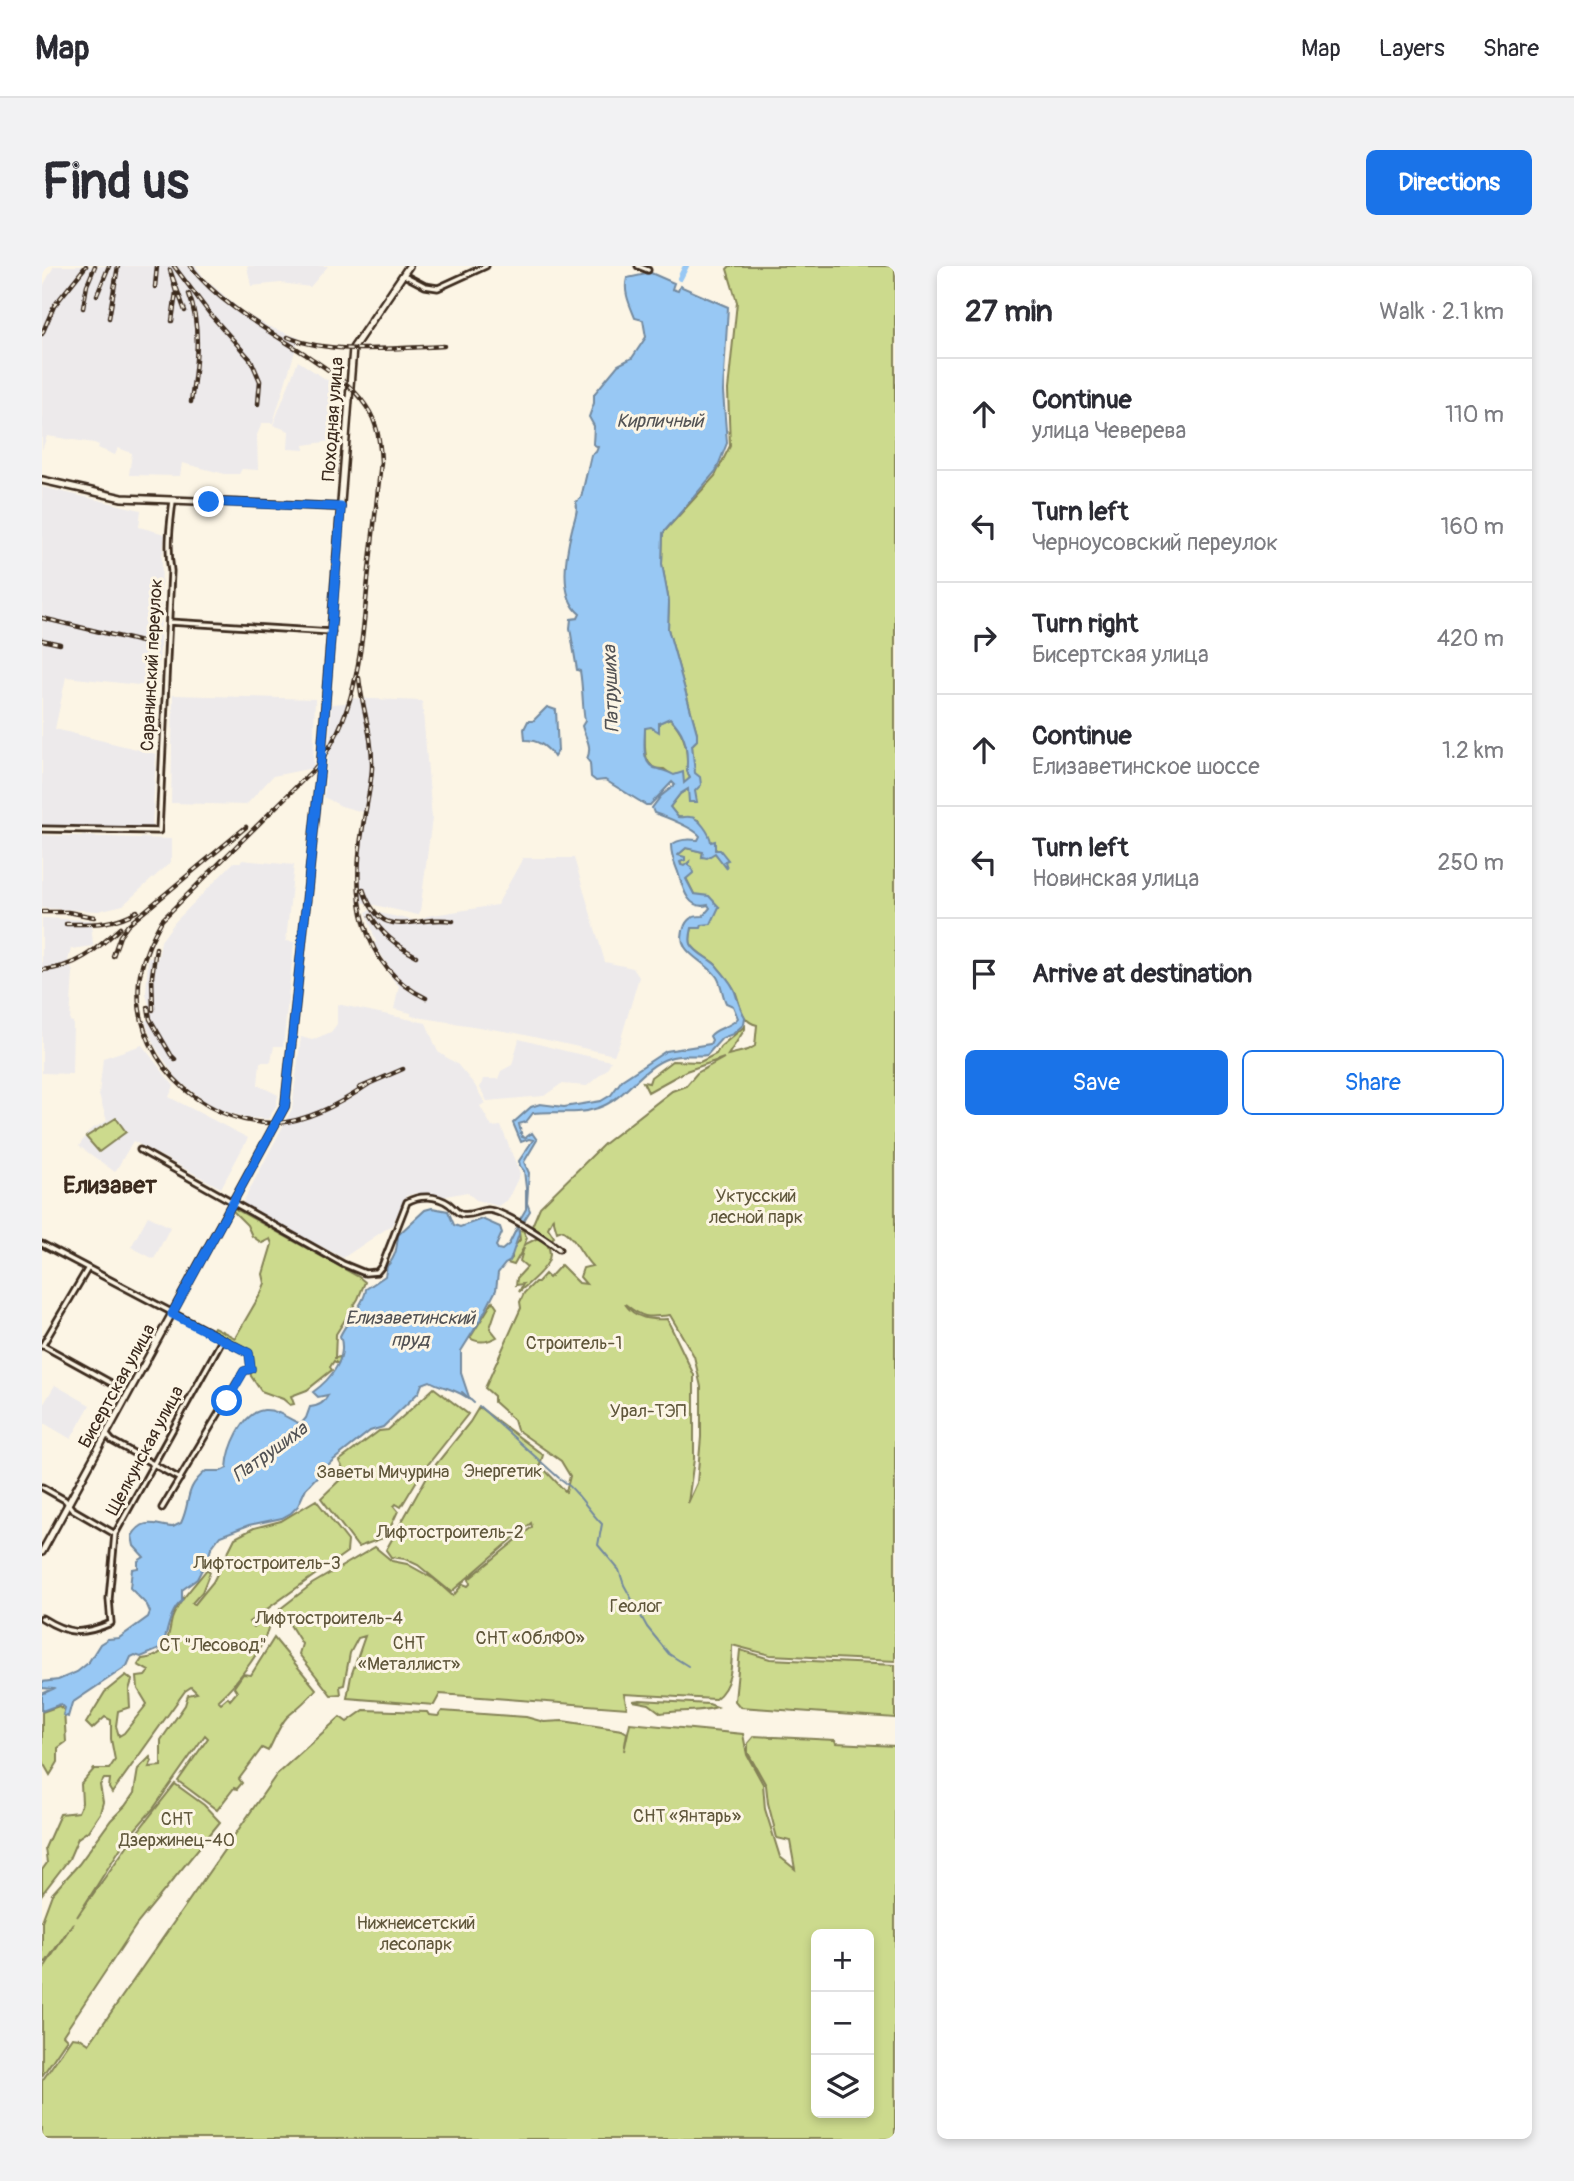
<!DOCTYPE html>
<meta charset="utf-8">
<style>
:root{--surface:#fff;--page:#f2f2f3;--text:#2b2b33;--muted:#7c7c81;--line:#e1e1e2;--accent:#1a73e8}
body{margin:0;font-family:Pangolin,sans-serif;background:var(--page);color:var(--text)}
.controls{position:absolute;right:21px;bottom:21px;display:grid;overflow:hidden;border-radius:10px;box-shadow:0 4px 10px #0003}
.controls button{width:63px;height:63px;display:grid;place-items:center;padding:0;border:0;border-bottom:2px solid var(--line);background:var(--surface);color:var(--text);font:35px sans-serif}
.stop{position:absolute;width:21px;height:21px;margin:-16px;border:5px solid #1a73e8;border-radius:50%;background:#fff}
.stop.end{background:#1a73e8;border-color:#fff;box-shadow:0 2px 7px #0008}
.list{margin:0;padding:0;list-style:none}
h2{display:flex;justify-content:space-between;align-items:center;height:91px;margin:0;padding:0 28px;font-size:30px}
h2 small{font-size:23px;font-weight:400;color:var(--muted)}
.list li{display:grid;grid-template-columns:46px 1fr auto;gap:21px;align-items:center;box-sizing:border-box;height:112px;padding:0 28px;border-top:2px solid var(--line)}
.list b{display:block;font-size:26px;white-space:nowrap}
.list p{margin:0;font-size:23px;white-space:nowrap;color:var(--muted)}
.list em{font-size:23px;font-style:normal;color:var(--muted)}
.actions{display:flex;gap:14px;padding:21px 28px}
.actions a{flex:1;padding:16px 0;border:2px solid var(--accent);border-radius:10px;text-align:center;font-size:24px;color:var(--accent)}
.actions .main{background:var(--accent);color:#fff}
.icon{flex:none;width:38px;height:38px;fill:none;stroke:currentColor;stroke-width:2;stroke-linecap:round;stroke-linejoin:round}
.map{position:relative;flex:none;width:853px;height:1873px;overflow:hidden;border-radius:10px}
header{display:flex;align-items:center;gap:42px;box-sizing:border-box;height:98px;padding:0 35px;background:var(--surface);border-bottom:2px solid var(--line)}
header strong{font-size:33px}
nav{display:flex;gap:38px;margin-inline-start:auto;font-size:24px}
.intro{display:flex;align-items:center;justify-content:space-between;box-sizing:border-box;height:168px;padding:0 42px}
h1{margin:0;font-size:49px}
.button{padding:18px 32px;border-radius:10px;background:var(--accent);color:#fff;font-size:24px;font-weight:700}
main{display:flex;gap:42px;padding:0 42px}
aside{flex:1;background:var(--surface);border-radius:10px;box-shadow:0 4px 10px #0003}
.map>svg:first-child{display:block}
</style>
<header>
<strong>Map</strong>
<nav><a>Map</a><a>Layers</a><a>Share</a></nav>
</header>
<div class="intro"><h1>Find us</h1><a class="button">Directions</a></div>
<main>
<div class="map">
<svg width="853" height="1873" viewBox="0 0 853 1873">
<rect width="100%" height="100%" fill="#fcf5e5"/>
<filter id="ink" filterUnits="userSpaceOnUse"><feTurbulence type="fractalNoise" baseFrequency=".0143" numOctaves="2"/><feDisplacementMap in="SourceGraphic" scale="14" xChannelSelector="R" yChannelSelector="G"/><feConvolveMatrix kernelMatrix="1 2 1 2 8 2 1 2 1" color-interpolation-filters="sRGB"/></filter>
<g filter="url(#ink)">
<path fill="#edeaeb" d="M12 0H154L162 12 201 46 225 60 257 72 231 157H220L215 169 216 204 200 203 197 208H183L140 197 138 210 87 209 90 187 76 182 73 189 56 182 57 179 52 177 5 170 0 184V22Z
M205 0H286L268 21 239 17 209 20Z
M256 95 291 118 290 175 262 179 263 184 246 183 247 165 231 159Z
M0 221 99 244 97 261 123 268 120 292 118 382 115 421 24 411 13 463 114 488 110 563 0 559Z
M131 429 273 433 271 502 231 510 204 539 129 537Z
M307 432 380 435 390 552 378 646 376 649 315 635 321 546 299 540 282 531 287 485 289 438 303 437Z
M0 569 129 573V596L81 639 56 645 0 642Z
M481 592H532L563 696 591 702 597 711 578 776 572 789 474 767 369 750V747L352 743 357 720 346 708 349 704 332 678 334 676 324 646 332 642 337 647 375 655 385 650 455 639Z
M199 594 252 599 244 675 252 676 241 780H232L229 796H218L216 819 236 829 234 840 226 853 206 852 171 842 135 813 112 779 103 755 110 751 104 728 106 691 116 692 119 675 133 656 192 596H199Z
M0 652 49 654 51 680 29 683 26 695 31 706 28 755 31 756 30 808 0 807Z
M295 738 384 757 396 786 415 798 432 818 443 837 438 840 450 861 459 860 478 908 466 933 456 940 434 934 425 926 399 931 374 927 364 930 350 959 301 992 200 938 250 843 259 771 270 774 289 766 295 758Z
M477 773 527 786 569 795 565 803 545 820 519 818 502 830 445 835 438 822 441 813H456L459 805 470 799Z
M100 779 132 820 127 831 206 872 179 922 91 875 73 906 37 880 48 864 65 855 57 829 61 792Z
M106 950 128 961 112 993 89 981Z
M13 1119 48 1139 29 1173 0 1156V1141Z"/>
<path fill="#ccda8d" stroke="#848256" stroke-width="2" fill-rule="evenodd" d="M688 0H853V1395L728 1389 690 1379C690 1398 690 1421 673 1433L582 1428 585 1442 398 1428 392 1439 305 1432 309 1410 323 1370 316 1372 308 1387 302 1419 298 1420 299 1428 289 1429 257 1388 260 1378 238 1343 270 1318 333 1281 350 1295 365 1298 392 1313 411 1330 421 1318 426 1320 428 1318 427 1313 490 1261 489 1257 409 1326 376 1299 363 1293 349 1291 344 1284 387 1207 428 1156 437 1141 501 1189 498 1199 524 1226 528 1210 519 1195 475 1164 472 1154 452 1136V1130L443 1122 479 1042 478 1036 482 1027 493 1016H496L503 1008 507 1012 519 999 537 1017 544 1018 538 1011 541 1002 550 1000C539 989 533 971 520 964L515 966 511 952 506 962 512 971 510 973 505 972 490 960 498 941 562 878 630 825 644 820 655 807 682 792 644 805 606 826 601 816 607 817 609 811 630 795 658 796 674 788 678 781 703 760V763L686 789 706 784 713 780 715 759C698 755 699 739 693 725 689 717 679 705 673 698 667 692 653 687 649 678 647 673 649 667 650 662L660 659 677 641 652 628 644 612 647 596 642 601 639 599 638 591 636 589 644 582 661 586 660 591 673 587 683 599 682 592C669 581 665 568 656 554L636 551 628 541 638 528 646 523 653 525 650 479 655 474V467L626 363 627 336 620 298 621 267 673 210 688 180 686 124 695 36 685 3ZM583 1038C600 1052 605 1052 628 1049L652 1090 659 1121V1171L655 1217 646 1237 652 1193V1109L625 1053C609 1054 593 1053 583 1038Z
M628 452C640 465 645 476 645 495 645 502 644 505 648 512L642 518 622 503C599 505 603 478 603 462Z
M74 852 84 866 57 886 44 871Z
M192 942 317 1011 323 1016 316 1033 294 1068 293 1092 298 1091V1096L296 1098 292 1095 288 1101 290 1104 265 1124 249 1130 252 1138 248 1139 241 1133 219 1125 209 1110 205 1091H207L208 1087 203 1081 170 1064 172 1061 193 1072 219 1027 223 1017 221 1008 230 978 228 973 220 977 210 970 205 959 190 944Z
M481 964 485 972 482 979 498 971C524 991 493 1011 477 1026L481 1018 474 1019 475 1012 485 1001 478 995 482 981 472 999 465 997 470 992V983L478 974 477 965Z
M451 1035 455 1041 448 1062 455 1071C446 1076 437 1078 428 1072Z
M392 1122 426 1148 380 1206 359 1241 354 1238 352 1240 356 1245 344 1271 316 1281 279 1232 304 1208 297 1195 337 1165 346 1164Z
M274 1234 306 1275 305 1286 207 1356 212 1361 222 1353 227 1354C227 1378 194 1418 176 1434L179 1437 186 1431 188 1434 195 1426 192 1421 201 1408 209 1409 232 1372 274 1423C265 1435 256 1441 245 1451 236 1461 232 1475 226 1485L220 1482 197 1513 200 1517 195 1523 192 1522 175 1544 136 1515 166 1472 163 1469 111 1543 83 1575 35 1651 90 1573 133 1518 162 1539 178 1556 95 1658 21 1769 25 1773 0 1810V1705L31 1657 4 1696 0 1695V1655L10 1628 37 1598 69 1554 83 1540 92 1527 96 1503 108 1491 110 1495 107 1501 119 1500V1474L143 1439 146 1429 155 1427 149 1421 143 1425 70 1527 67 1522 68 1513H62L58 1519 61 1536 58 1547 46 1565 36 1572 27 1593 0 1628V1604L5 1597 3 1582 18 1548 36 1546 40 1537 39 1518 52 1503H67L73 1494 69 1473V1454L63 1451 50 1463 44 1457 63 1426 84 1409 90 1414 87 1424 88 1441 76 1445 74 1460 77 1470 82 1467 105 1438 96 1423 95 1411 103 1410 107 1405 96 1399 100 1393C108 1392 114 1391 120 1385 127 1376 127 1364 130 1353 136 1335 154 1318 165 1303L168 1306 160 1326 150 1337 153 1338 171 1316 193 1272 212 1262 239 1255Z
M698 1384 728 1393 853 1399V1452L698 1441 693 1435Z
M598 1434 667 1438 675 1441C655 1447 639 1444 619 1447L607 1438 591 1435Z
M17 1440 22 1444 24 1476 16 1482V1496L8 1509 0 1495V1446Z
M322 1444 385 1446 387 1449 396 1450 400 1445 484 1451 502 1456 521 1455 580 1464 585 1467 582 1485 588 1457 701 1468 705 1489 721 1518 723 1543 738 1591 753 1603 748 1575 735 1572 726 1537 724 1519 706 1487V1477L712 1470 793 1474 794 1477 853 1480V1873H0V1815L30 1771 38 1772 47 1778 235 1508 298 1451 305 1456ZM774 1668H827V1847H774Z"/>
<path fill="#98c8f4" stroke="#73899e" stroke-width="2" fill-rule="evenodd" d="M609 7 632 17 630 23 636 25 638 20 686 41 681 126 685 177 674 205 621 267 620 298 627 336 626 363 655 467V474L650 479 653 507 658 511 659 519 653 525 655 536H647L646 523 638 528 628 541 636 551C640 552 644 550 648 551 657 551 668 568 669 576L673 575V584H678L686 594 683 595 685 603 673 587 665 592 660 591 661 586 644 582 636 589 643 591V594L638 596 639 599 642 600 647 596V600L650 602 651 607 644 613 652 628 667 630 677 641 669 658 660 659 659 662H650C649 667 647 673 649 678 653 687 668 693 674 699 680 707 690 716 693 726 696 735 698 743 703 751L702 758 691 768 680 772 665 789C653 791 639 787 627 792 599 801 584 833 556 842 533 850 514 844 491 847L484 856 477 858 480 871 483 872 490 867 495 874 482 896 487 907 485 937 488 945 481 956 477 955 484 943V922L482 905 478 900 477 895 491 874 487 873 479 876 471 857 489 841 498 838 522 841 559 835 569 829 580 814 624 785 668 778 670 774 668 770C675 761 688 762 696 752L691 740 684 737C680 729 680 719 675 711 663 693 630 687 643 659 647 651 652 650 661 650L668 642 666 639C645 645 640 619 636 606 633 598 629 590 629 579 637 573 646 573 656 574L658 570C653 563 625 551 612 547L610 542 619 530 633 519 630 516 608 539H604L563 514 554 515 549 511 548 497 545 493C551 479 543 472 540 460L543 455C540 438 541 422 538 405L535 404 528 362 529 353 536 352 538 348C516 330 524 287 530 263 532 254 537 244 534 236L539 232 549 189 554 186 556 181 551 178 552 160 547 151 552 137V128L576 99 590 92 604 71 601 54 593 52C588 39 581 26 585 12ZM628 452C641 465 645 476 645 495 645 502 644 505 648 512L642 517 641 506 632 509C625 505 622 505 616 503 598 500 603 475 603 462L609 461 617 466V457Z
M505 441 514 444 516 485 512 491C505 480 496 474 483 474L482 463 486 455H491Z
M390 942 406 945 412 959 418 961 440 953 458 961 460 967 454 980 456 983 460 984 467 978 476 960 477 968 468 995 463 998 456 1007 454 1024 439 1053 419 1085V1107L428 1134C418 1124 400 1122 388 1115L380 1118 377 1126 341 1161 328 1165 289 1196 264 1222 256 1240 249 1247 240 1252 207 1259 178 1270 169 1282 167 1290 155 1313 140 1324V1335C127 1345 126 1366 120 1382L99 1391 93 1389 89 1391 85 1400 30 1437 26 1451 21 1449 23 1442 19 1438 0 1445V1428L11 1423 0 1422V1416L16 1414 35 1406 46 1397 58 1378 66 1373 77 1372 106 1351 108 1346 105 1339 88 1322 90 1303 96 1302V1295L102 1291 92 1280 90 1270C102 1250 114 1260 131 1261L139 1257C150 1233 141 1224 164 1205H179L185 1202C186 1183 200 1146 222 1144 236 1143 247 1154 259 1158L264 1152 268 1141C277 1140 282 1137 286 1129L276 1131 271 1126C289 1113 306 1092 298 1070 304 1056 323 1037 324 1023L343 1010 345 1000C354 991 355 981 356 969L383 944Z"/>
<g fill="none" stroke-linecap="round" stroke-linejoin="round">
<path stroke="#73899e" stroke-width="2" d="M420 1126 432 1137
M437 1140 517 1212C534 1222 545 1243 560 1258L556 1279 577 1304 582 1319 605 1361 627 1388 646 1400"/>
<path stroke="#98c8f4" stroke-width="6" d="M638 12 644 0"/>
<g stroke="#3b2a1e" stroke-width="9">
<path id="street" d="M596 0 606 4
M362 9 383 20 396 22 444 0
M127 356 290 366
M0 563 117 565 129 305C125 282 128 258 131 235
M98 884 301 998 323 1007 335 1006 340 1000 365 936C377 929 394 929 407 938 411 941 414 946 419 948 429 951 437 944 446 944 462 945 504 973 517 983
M0 978 207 1087 209 1103 202 1105 120 1242
M0 1079 69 1117
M0 1080 46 1002
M65 1169 70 1175 138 1213
M0 1221 23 1234 30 1243 73 1268
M0 1352C27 1369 41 1369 69 1357L67 1333 73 1268 180 1074"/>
</g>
<g stroke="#3b2a1e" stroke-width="10">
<path id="secondary" d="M0 214 80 232 299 241
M0 1286 243 840 279 495 311 82 367 0"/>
</g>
<use href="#street" stroke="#fcf5e5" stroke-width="3.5"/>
<use href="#secondary" stroke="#fcf5e5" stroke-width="5"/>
<g stroke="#3b2a1e" stroke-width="4.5">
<path id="rail" d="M132 0 168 48 209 94 218 115 216 138
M148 0C178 38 222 62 263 88 285 103 309 117 324 140 336 157 338 177 339 196 335 232 331 268 327 304 320 371 318 449 272 503L120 654C110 672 102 688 98 708 85 786 157 860 235 857 267 855 301 836 327 818
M113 21 115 0
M147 28C160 63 154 100 149 136
M55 29 67 0
M41 42 45 19 53 0
M67 52 76 0
M130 55 134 26 128 4 143 45
M0 68 12 40 44 0
M246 71C287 89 357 82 402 80
M0 352 108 378
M0 374 18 378
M317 412C320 442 331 470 330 502 329 522 324 540 321 560 309 627 317 700 384 732
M321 623C341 681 373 647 411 655
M0 646H26L52 651
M329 650C339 667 357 681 374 690
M24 658C51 658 71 659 95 645
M71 690 78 670 86 659 204 561
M0 704C33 702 54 684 78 662
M106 741 108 753 129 789 133 793
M111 744 110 710 114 682
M317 822 361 803"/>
</g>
<use href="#rail" stroke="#fcf5e5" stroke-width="2" stroke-dasharray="5" stroke-linecap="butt"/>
</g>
</g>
<g fill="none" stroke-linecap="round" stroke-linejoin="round" filter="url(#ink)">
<path stroke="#1a73e8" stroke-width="9" d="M167 236 299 241 279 495 243 840 130 1048 207 1087 209 1103 202 1105 185 1135"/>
</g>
<g text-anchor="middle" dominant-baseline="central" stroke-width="6" stroke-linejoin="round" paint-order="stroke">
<g font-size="18" fill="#3b2a1e" stroke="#fcf5e5">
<text transform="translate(291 153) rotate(-86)">Походная улица</text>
<text transform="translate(110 399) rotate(-87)">Саранинский переулок</text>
<text transform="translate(75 1120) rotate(-61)">Бисертская улица</text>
<text transform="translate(103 1185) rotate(-62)">Щелкунская улица</text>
</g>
<g font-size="18" fill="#5f563a" stroke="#fcf5e5">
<text x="714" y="930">Уктусский<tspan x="714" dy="21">лесной парк</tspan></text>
<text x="532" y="1077">Строитель-1</text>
<text x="606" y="1145">Урал-ТЭП</text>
<text x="461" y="1205">Энергетик</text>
<text x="341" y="1206">Заветы Мичурина</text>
<text x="408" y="1266">Лифтостроитель-2</text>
<text x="225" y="1297">Лифтостроитель-3</text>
<text x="594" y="1340">Геолог</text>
<text x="287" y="1352">Лифтостроитель-4</text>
<text x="488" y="1372">СНТ «ОблФО»</text>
<text x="367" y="1377">СНТ<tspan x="367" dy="21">«Металлист»</tspan></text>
<text x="171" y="1379">СТ "Лесовод"</text>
<text x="645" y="1550">СНТ «Янтарь»</text>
<text x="135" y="1553">СНТ<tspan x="135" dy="21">Дзержинец-40</tspan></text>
<text x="374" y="1657">Нижнеисетский<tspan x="374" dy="21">лесопарк</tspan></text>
</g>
<g font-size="19" font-style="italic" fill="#525254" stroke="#fcf5e5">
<text x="618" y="155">Кирпичный</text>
<text transform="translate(569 423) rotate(-92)">Патрушиха</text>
<text x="368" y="1052">Елизаветинский<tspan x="368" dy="22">пруд</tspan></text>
<text transform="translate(228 1186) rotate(-36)">Патрушиха</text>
</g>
<g font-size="24" font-weight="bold" fill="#3b2a1e" stroke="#fcf5e5">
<text x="68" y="919">Елизавет</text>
</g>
</g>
</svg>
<div class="controls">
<button>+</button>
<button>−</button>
<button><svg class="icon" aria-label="layers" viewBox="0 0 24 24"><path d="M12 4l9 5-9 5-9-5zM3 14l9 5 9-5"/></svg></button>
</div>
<div class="stop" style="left:185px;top:1135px"></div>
<div class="stop end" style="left:167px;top:236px"></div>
</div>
<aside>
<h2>27 min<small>Walk · 2.1 km</small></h2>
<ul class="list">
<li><svg class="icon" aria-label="ahead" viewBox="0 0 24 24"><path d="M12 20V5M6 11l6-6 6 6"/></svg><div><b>Continue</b><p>улица Чеверева</p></div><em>110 m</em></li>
<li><svg class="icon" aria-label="left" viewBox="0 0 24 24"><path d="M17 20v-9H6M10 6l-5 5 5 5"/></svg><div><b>Turn left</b><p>Черноусовский переулок</p></div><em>160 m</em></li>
<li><svg class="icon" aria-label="right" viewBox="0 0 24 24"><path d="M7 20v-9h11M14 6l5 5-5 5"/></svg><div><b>Turn right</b><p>Бисертская улица</p></div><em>420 m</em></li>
<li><svg class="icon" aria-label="ahead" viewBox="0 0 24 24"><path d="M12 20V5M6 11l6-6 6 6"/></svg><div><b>Continue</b><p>Елизаветинское шоссе</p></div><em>1.2 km</em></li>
<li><svg class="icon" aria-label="left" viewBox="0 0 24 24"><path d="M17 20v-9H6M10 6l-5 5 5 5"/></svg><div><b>Turn left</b><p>Новинская улица</p></div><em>250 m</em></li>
<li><svg class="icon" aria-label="arrive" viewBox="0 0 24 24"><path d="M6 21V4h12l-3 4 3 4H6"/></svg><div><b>Arrive at destination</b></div></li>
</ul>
<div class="actions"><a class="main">Save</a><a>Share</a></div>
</aside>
</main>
